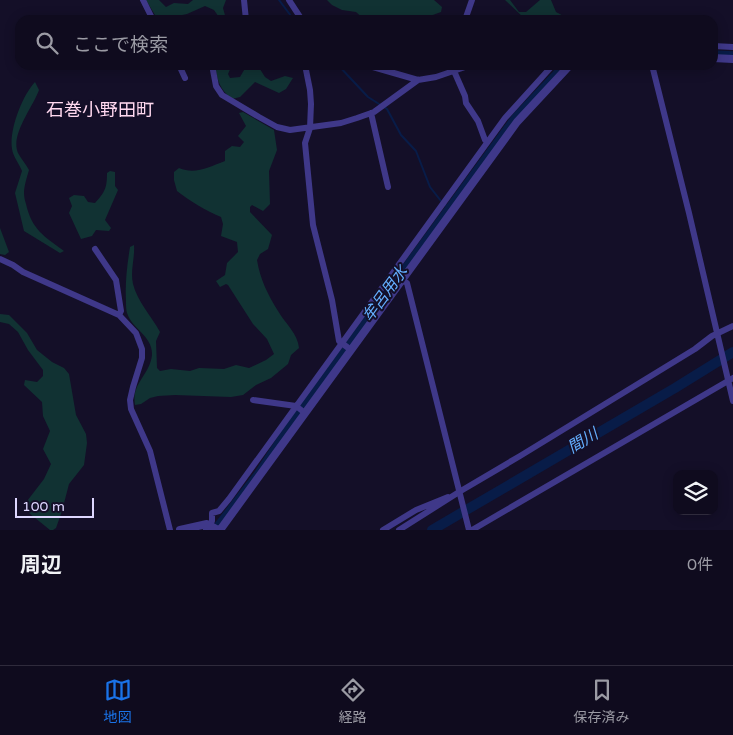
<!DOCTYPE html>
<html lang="ja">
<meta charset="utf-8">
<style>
:root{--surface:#0f0b1e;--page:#181427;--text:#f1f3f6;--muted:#9b9ba4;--line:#2f2b3c;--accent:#1a73e8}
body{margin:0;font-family:"Varela Round","Noto Sans JP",sans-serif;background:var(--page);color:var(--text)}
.controls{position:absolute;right:15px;bottom:15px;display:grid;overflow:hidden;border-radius:10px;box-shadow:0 2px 12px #0003}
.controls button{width:45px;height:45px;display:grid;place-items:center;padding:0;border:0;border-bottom:1px solid var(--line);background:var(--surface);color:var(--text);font:25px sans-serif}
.scale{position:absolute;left:15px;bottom:12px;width:79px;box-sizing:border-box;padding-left:5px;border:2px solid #ddd6ff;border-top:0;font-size:14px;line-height:18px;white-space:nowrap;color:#ddd6ff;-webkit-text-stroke:4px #140f28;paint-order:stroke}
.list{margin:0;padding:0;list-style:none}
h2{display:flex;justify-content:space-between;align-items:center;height:65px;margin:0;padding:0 20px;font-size:21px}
h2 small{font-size:16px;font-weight:400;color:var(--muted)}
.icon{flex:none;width:28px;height:28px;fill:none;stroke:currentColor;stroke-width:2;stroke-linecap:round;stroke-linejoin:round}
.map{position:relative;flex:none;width:733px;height:530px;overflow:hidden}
.search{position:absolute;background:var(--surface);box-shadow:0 2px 12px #0003;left:15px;right:15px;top:15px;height:55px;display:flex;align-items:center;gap:12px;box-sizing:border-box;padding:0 18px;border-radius:15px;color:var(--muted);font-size:19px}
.sheet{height:135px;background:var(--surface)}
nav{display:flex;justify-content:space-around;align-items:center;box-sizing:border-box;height:70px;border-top:1px solid var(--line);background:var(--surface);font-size:14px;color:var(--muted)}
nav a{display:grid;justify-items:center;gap:2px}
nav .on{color:var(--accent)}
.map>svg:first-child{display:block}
</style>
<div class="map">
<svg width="733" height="530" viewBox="0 0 733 530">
<rect width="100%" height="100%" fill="#140f28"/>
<path fill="#113233" d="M146 0H159L166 7 174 3 188 4 193 0H226L223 8 226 19 221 20 214 10 205 6 187 14 173 17 155 15Z
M327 0H434L442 7 441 12 430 16V20H365L356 12 342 10 332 5Z
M505 0H510L519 12H526L540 0H551L556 12 571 20H526Z
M215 65H232L228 74 230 78 240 77 247 65 258 66 265 77 271 81 285 76 293 78 286 89 279 93 255 82 240 97 232 99C220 90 217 80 215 65Z
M35 82 39 90C33 107 10 135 18 153 21 159 26 164 29 170 27 177 24 186 24 193 24 197 25 201 26 204 32 230 44 236 64 251L60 253 24 231 15 193 22 171C19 164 13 156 12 149 9 130 22 96 35 82Z
M243 112 274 130 277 150 269 171 270 204 263 211 252 205 250 207V212L272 235 268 249 260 254 257 260C260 279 268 295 278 311 285 323 298 334 299 348L291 355 288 364 271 378 256 385 243 395 231 397 175 395 158 396 150 398 141 404 135 405C131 383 150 375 152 355 153 336 132 329 127 313 126 310 126 305 126 301 125 283 127 266 130 247L134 245C135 258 130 271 133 284 137 301 152 317 160 332L156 341 157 368 160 371 171 369 190 371 199 368 224 369 236 365 249 368 266 360 274 354 267 339 253 324 228 285 226 284 220 287 216 281 225 275 227 263 238 252 237 242 221 236 223 224 221 217C206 211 190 201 177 191L174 180V172L179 168C195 175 209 167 225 161V151L232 146 240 147 244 142 238 136 246 126 239 113Z
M110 171 115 172V186L118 190 105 220 111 228 109 231 96 230 92 236 81 239 69 213 72 206 69 198 74 195 84 196 88 202 95 203C105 192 107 188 107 173Z
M0 228 9 252 5 255 0 254Z
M0 314 9 315 27 333 37 350 52 362 64 368 69 374 76 415 86 434 87 443 84 465 69 484 62 511 56 528 53 530H50L29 513 24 505 44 479 51 464 43 449 50 431 43 416 42 402 24 385 25 380 37 382 43 376V370L28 350 18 332 9 324 0 322Z"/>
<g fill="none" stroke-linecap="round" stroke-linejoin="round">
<path stroke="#081c48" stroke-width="2" d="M279 0 294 20
M338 65 368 97 387 109 401 135 416 151 430 187 441 201 448 207"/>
<path stroke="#081c48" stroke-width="5.5" d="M713 53 733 54
M213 530 257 473 286 429 514 117 563 65"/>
<path stroke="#081c48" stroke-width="10" d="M432 530 675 388 733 352"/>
<path stroke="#3f3889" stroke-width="6" d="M143 0 153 20
M244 0 246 20
M289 0 302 20
M177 20 180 19 186 20
M465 20 472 0
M713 46 733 47
M179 65 185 78
M212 65 216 86 222 95 259 117 277 127 290 130 341 123 357 118 374 112 418 80
M305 65 310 90 311 104 310 128 305 143 313 225 332 300 339 341 351 350
M366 65 418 80 436 77 471 65
M652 65 689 213 733 401
M454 71 465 96 466 103 478 121 485 140 487 142
M371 113 388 187
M95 249 116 280 121 311 119 315
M0 259 13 265 23 272 119 315 136 333 142 349V358L133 387 130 400 131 409 150 451 170 530
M402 280 407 283 469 530
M253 400 296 406 305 413
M206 530 212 521V513L219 511 229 499 505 118 553 65
M383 530 416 510 448 497
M399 530 459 492 520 456 695 349 712 336 733 326
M472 530 733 378"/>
<path stroke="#3f3889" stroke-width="8" d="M713 58 733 59
M180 530 207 524 218 530
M220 530 517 122 570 65"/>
</g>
<g text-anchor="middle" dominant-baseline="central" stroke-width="4" stroke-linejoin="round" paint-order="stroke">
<g font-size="16" font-style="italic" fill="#64afff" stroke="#140f28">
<text transform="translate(385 294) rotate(-54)">牟呂用水</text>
<text transform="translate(583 441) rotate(-31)">間川</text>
</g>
<g font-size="18" fill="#ffd8ef" stroke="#140f28">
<text x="100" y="110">石巻小野田町</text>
</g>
</g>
</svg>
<div class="controls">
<button><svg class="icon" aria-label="layers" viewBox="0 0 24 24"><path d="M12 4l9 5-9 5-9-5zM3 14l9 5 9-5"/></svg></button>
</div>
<div class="scale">100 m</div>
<div class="search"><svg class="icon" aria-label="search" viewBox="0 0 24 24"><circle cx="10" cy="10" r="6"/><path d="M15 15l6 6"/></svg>ここで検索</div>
</div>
<section class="sheet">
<h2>周辺<small>0件</small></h2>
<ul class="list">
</ul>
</section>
<nav>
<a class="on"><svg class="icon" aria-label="map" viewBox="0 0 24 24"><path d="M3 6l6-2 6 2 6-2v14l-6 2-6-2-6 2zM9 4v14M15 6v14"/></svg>地図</a>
<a><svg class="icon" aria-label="directions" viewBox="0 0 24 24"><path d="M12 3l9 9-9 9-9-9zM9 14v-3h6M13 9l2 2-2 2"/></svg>経路</a>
<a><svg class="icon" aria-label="saved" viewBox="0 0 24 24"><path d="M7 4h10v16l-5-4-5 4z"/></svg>保存済み</a>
</nav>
